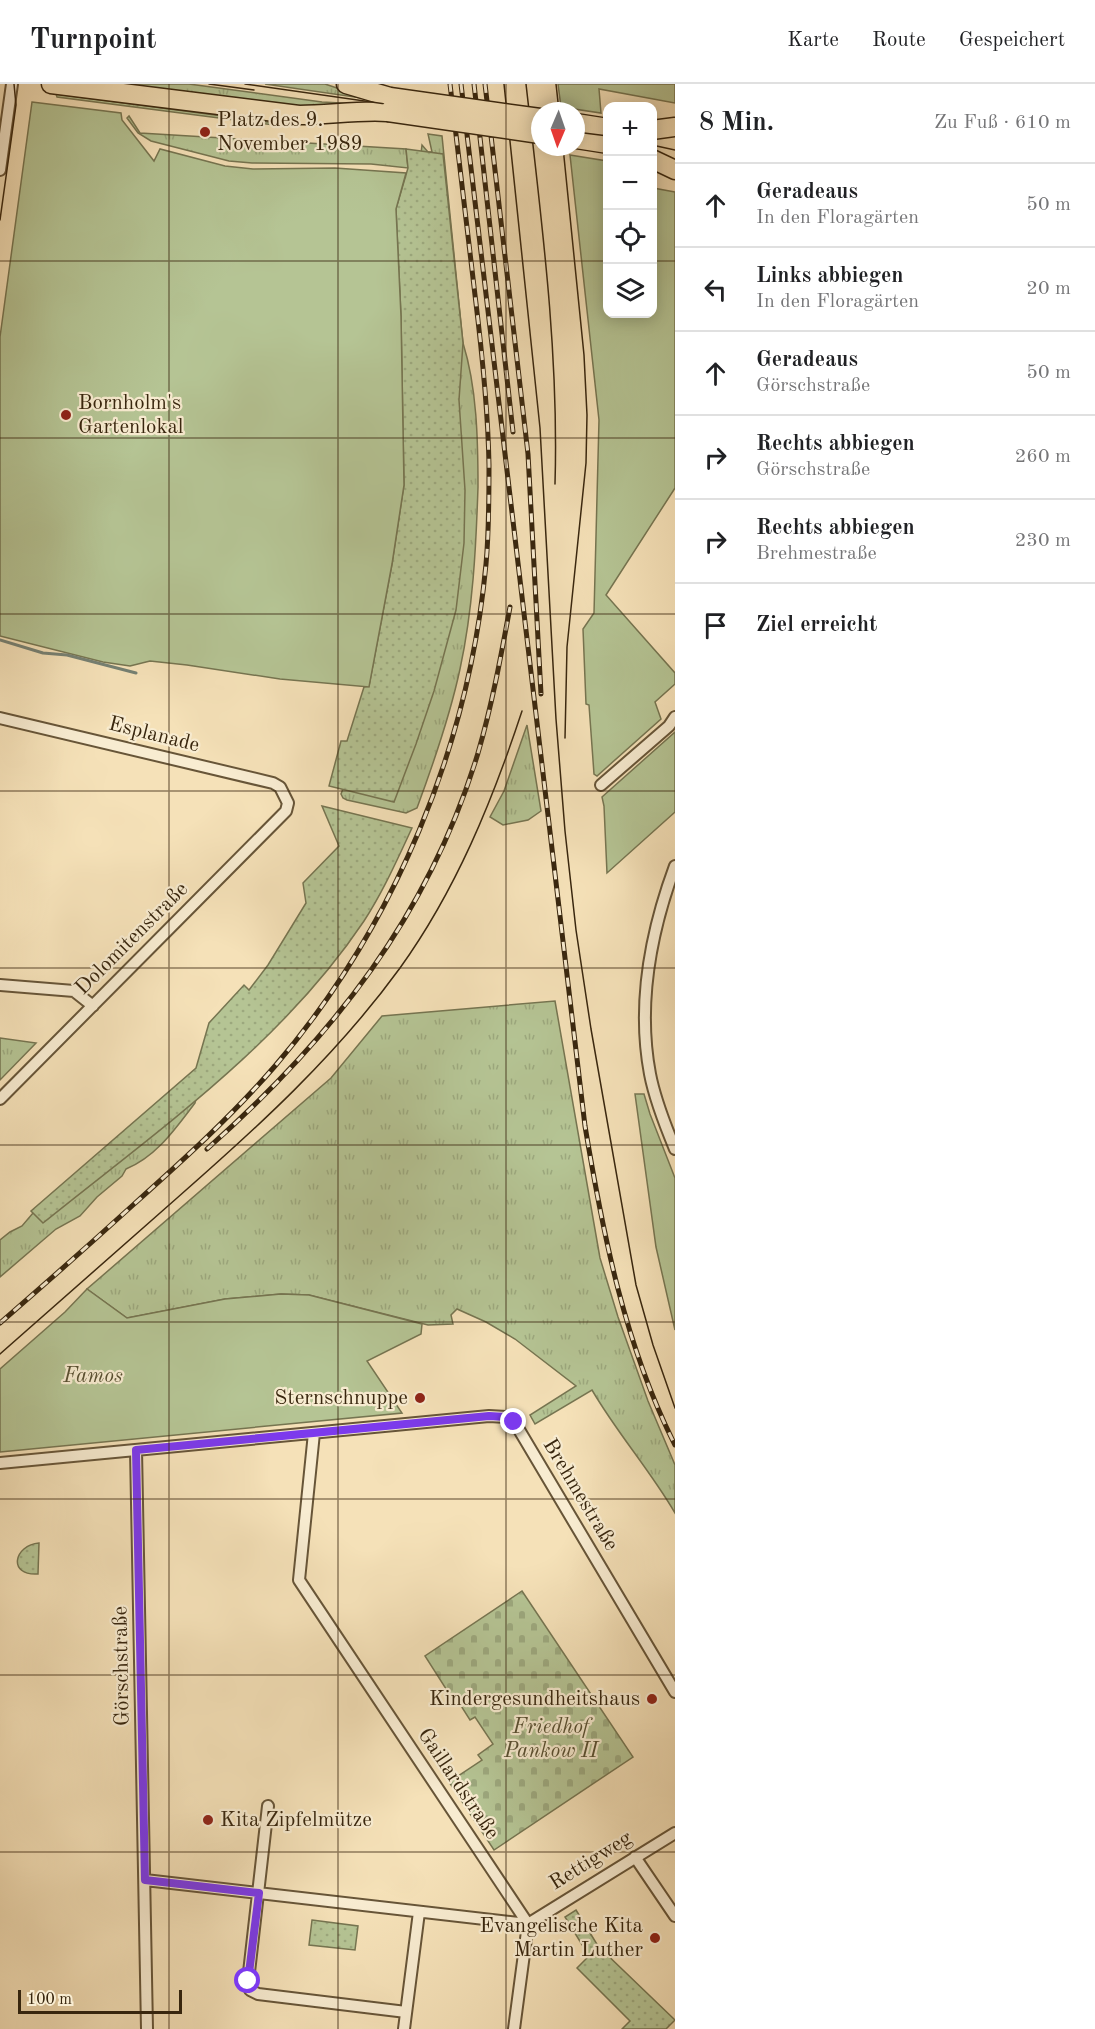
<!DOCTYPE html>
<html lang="de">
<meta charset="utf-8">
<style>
:root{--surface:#fff;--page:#f6f6f6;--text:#202124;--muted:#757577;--line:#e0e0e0}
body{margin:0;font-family:"Old Standard TT",serif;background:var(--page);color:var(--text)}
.controls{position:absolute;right:18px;top:18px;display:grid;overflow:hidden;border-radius:12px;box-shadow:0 3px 15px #0003}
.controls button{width:54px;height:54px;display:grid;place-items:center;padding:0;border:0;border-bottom:2px solid var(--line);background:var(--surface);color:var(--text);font:30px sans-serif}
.compass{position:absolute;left:531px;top:18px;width:54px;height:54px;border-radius:50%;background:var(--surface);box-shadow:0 3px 15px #0003;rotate:182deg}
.scale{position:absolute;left:18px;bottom:15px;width:164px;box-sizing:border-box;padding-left:6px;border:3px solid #38260e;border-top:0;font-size:16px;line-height:21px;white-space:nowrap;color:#38260e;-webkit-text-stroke:4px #f8ecd1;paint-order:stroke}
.stop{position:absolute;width:18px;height:18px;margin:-14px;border:4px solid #7c3aed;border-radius:50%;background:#fff}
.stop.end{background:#7c3aed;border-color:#fff;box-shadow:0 2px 6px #0008}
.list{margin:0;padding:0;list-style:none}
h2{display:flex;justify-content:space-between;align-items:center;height:78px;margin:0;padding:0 24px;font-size:26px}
h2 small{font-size:20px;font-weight:400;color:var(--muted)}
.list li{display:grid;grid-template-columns:39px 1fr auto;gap:18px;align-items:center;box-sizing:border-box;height:84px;padding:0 24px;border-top:2px solid var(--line)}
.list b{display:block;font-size:22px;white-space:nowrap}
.list p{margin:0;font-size:20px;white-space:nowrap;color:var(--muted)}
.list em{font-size:20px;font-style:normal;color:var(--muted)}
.icon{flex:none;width:33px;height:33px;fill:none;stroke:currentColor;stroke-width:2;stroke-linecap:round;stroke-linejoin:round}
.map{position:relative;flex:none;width:675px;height:1945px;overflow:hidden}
header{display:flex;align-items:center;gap:36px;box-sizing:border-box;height:84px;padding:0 30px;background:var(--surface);border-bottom:2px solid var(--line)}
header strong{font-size:28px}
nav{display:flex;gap:33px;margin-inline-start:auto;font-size:21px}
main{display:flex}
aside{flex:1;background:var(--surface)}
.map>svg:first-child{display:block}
</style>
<header>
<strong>Turnpoint</strong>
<nav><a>Karte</a><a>Route</a><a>Gespeichert</a></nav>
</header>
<main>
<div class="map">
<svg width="675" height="1945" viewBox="0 0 675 1945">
<defs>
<pattern id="grass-tufts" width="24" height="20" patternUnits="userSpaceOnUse" patternTransform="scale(1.5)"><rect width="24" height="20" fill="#b5c494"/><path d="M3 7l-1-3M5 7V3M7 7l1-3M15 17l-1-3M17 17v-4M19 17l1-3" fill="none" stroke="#9ca87e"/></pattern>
<pattern id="cemetery-stones" width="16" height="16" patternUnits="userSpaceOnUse" patternTransform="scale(1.5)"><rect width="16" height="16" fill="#b5c494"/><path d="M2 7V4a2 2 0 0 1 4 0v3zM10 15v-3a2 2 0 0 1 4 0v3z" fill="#9ca87e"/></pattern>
<pattern id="park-dots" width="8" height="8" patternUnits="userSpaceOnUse" patternTransform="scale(1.5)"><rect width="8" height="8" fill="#b5c494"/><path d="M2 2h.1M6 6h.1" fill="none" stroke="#9ca87e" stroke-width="1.8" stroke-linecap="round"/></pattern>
</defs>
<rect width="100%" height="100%" fill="#f5e1b8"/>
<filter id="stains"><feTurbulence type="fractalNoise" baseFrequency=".00333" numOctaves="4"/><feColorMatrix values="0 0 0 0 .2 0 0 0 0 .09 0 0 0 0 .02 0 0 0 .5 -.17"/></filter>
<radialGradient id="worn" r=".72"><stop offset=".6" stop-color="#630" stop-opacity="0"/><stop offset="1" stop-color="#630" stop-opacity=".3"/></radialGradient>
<path fill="url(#grass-tufts)" stroke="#767551" stroke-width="1.5" d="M100 0H189L322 18 360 20 311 25Z
M265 0H325L361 12V14Z
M56 10 274 39V41L57 13Z
M129 32 140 49 406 65 408 84 371 80 252 79 229 77 151 57 138 49 127 34Z
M428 50 442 52 463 259C477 304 478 356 478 403 476 464 473 525 460 585 450 632 434 678 417 724L406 729 347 716 343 714 341 710 383 601 419 87 422 61 428 68H432Z
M527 641 541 727 528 736 503 741 490 733 504 707Z
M555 917 600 1174 618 1233 648 1317 675 1381V1429C650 1386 617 1349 592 1306L535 1340 530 1331 576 1302 515 1255 486 1238 457 1225 451 1231 453 1240 428 1241 309 1211 281 1210 225 1215 127 1234 87 1205 331 994 382 932Z
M0 954 36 959 0 996Z
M197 1011 195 1019C175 1045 157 1072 126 1085L122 1092 97 1113 80 1132 56 1145 0 1193V1156L10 1148 22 1142 33 1129Z"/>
<path fill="url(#cemetery-stones)" stroke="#767551" stroke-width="1.5" d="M522 1507 633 1673 494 1766 449 1698 482 1676 478 1671 493 1660 475 1633 470 1636 458 1617 455 1619 425 1572Z"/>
<path fill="url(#park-dots)" stroke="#767551" stroke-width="1.5" d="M406 65 443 70 463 259 459 316 465 406 464 459 456 526 434 607 416 660 394 718 329 702 341 657H347L364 603 369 602 392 480 404 401 401 232 396 125 408 84Z
M322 722 412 744C397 776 383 808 364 837 281 961 157 1047 43 1139L31 1127 196 984 209 939 244 901 249 906 268 881 306 819 303 799 339 762Z
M39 1459 38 1490C7 1492 14 1461 39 1459Z
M576 1826 598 1862 675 1936 666 1945H622L630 1937 577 1884 589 1872 565 1833Z
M312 1836 358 1842 355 1866 309 1861Z"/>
<path fill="#b5c494" stroke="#767551" stroke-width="1.5" d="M558 0H675V19L599 5 601 29 561 23Z
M32 18 121 29 122 36 154 77 160 65 225 82 253 85 335 84 406 89 396 125 401 232 404 401 392 480 369 603 280 595 187 581 150 577 130 582 103 578 0 552V253Z
M570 71 607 77 608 230H652L653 104 675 108V404L606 511 675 589V600L655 618 661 635 597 692 594 690 589 621 586 620 583 545 594 529 599 336Z
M675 648V728L607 789 604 722 602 713Z
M635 1010H644L650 1030 675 1094V1246L656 1163Z
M87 1205 127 1234 225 1215 281 1210 309 1211 422 1240 421 1250 367 1277 402 1329 0 1368V1285L65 1228Z"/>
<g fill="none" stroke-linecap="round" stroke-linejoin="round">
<path stroke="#758073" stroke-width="3" d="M0 556 43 569 67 571 136 589"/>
<g stroke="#675538" stroke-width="14">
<path id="minor" d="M0 86 12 0
M0 634 273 699 280 703 288 719 286 727 0 1015
M601 701 669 642 675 633
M675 782C651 847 637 921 650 990 655 1016 665 1041 675 1065
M0 901 74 907 93 922
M314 1349 299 1496 528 1840 514 1945
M136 1366 147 1945
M0 1379 489 1332 506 1333 518 1344 675 1608
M268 1722 248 1897 250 1906 258 1910 406 1928
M635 1773 675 1832
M145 1796 528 1840
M528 1840 675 1749
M404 1945 419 1828"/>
</g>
<g stroke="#38260e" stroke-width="21">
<path id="primary" d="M51 0 299 31C329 31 358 26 388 28
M346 0 390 13
M576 39 608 44
M652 46 675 43
M576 55 608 60
M652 75 675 86"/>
</g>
<use href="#minor" stroke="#f8ecd1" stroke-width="10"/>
<use href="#primary" stroke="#f5e1b8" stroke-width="18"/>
<path stroke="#38260e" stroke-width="1.5" d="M209 0 254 6
M245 0 539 42
M504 0 540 344 556 635 565 747 576 846 591 945 636 1201 653 1261 675 1324
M526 0C541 133 559 266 555 400
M556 0 559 27
M576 48 608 52
M652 61 675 66
M563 63 584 271 587 331 586 379 567 563 565 654
M0 136 16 21 14 0
M0 1270C59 1218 118 1166 177 1114 258 1043 336 972 400 884 456 806 492 718 522 627"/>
<g stroke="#38260e" stroke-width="5">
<path id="rail" d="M461 0 585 1042C603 1150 625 1262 675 1361
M474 0 513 348
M485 0 528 370 541 610
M207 1065C332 954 429 831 478 669 492 621 501 572 510 523
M0 1239C45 1200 89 1161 133 1121 182 1077 231 1033 275 982 394 843 469 663 486 480 489 448 489 414 489 381 488 324 482 268 475 211 467 141 458 70 450 0"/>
</g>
<use href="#rail" stroke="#f8ecd1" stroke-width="3" stroke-dasharray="9" stroke-linecap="butt"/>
<g stroke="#38260e" stroke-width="21" stroke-linecap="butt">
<path id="primary-bridge" d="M390 13 540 34
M388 28 540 50"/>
</g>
<use href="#primary-bridge" stroke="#f5e1b8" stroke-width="18"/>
</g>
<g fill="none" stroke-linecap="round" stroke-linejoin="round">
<path stroke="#7c3aed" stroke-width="8" d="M248 1897 259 1809 145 1796 136 1366 489 1332 506 1333 514 1338"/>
</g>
<path fill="none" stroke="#38260e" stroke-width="1.5" stroke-opacity="0.55" d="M169 0V1945M338 0V1945M506 0V1945M0 177H608M652 177H675M0 354H675M0 530H675M0 707H675M0 884H675M0 1061H675M0 1238H675M0 1415H675M0 1591H675M0 1768H675"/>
<g fill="#8f2418" stroke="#f8ecd1" stroke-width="2">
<circle cx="205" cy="48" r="6"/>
<circle cx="66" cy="331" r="6"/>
<circle cx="420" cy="1314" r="6"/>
<circle cx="652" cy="1615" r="6"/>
<circle cx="208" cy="1736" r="6"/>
<circle cx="655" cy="1854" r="6"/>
</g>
<g text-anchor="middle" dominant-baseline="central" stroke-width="4.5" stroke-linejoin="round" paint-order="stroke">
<g font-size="21" fill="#38260e" stroke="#f8ecd1" text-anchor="start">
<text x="217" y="36">Platz des 9.<tspan x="217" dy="24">November 1989</tspan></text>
<text x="78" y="319">Bornholm's<tspan x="78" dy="24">Gartenlokal</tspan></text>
<text x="408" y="1314" text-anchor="end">Sternschnuppe</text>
<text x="640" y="1615" text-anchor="end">Kindergesundheitshaus</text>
<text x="220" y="1736">Kita Zipfelmütze</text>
<text x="643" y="1842" text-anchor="end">Evangelische Kita<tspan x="643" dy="24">Martin Luther</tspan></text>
</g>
<g font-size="21" fill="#38260e" stroke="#f8ecd1">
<text transform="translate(154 651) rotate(14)">Esplanade</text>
<text transform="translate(132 855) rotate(-45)">Dolomitenstraße</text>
<text transform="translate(580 1411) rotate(59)">Brehmestraße</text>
<text transform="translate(122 1582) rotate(-91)">Görschstraße</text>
<text transform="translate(458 1700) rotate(56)">Gaillardstraße</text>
<text transform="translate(591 1777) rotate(-32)">Rettigweg</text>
</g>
<g font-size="21" font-style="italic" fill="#574e30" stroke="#f8ecd1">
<text x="93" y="1292">Famos</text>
<text x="551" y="1643">Friedhof<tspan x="551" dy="24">Pankow II</tspan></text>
</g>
</g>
<rect width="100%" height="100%" filter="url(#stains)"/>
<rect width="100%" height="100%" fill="url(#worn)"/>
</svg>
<div class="controls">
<button>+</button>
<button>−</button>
<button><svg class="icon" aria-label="locate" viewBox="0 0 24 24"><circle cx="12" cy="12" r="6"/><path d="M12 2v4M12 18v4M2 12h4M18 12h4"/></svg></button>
<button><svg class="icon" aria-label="layers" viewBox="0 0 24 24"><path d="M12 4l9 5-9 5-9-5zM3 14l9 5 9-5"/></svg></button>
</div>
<svg class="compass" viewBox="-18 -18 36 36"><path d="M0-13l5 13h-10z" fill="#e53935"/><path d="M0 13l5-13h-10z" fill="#757577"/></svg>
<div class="scale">100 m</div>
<div class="stop" style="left:248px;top:1897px"></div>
<div class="stop end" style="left:514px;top:1338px"></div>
</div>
<aside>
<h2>8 Min.<small>Zu Fuß · 610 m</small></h2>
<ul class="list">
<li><svg class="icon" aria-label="ahead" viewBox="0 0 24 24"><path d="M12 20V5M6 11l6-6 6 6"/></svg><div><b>Geradeaus</b><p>In den Floragärten</p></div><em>50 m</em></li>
<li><svg class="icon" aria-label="left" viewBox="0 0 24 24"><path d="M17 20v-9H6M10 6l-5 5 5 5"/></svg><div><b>Links abbiegen</b><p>In den Floragärten</p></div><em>20 m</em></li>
<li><svg class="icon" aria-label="ahead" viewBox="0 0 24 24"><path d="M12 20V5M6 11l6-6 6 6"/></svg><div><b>Geradeaus</b><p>Görschstraße</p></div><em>50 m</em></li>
<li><svg class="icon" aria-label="right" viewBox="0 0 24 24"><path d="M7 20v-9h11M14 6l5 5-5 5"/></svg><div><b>Rechts abbiegen</b><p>Görschstraße</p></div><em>260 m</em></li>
<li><svg class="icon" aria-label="right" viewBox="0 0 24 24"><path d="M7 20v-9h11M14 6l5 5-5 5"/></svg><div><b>Rechts abbiegen</b><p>Brehmestraße</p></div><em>230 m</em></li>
<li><svg class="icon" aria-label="arrive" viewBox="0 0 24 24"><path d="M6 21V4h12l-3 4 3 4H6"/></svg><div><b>Ziel erreicht</b></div></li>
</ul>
</aside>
</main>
